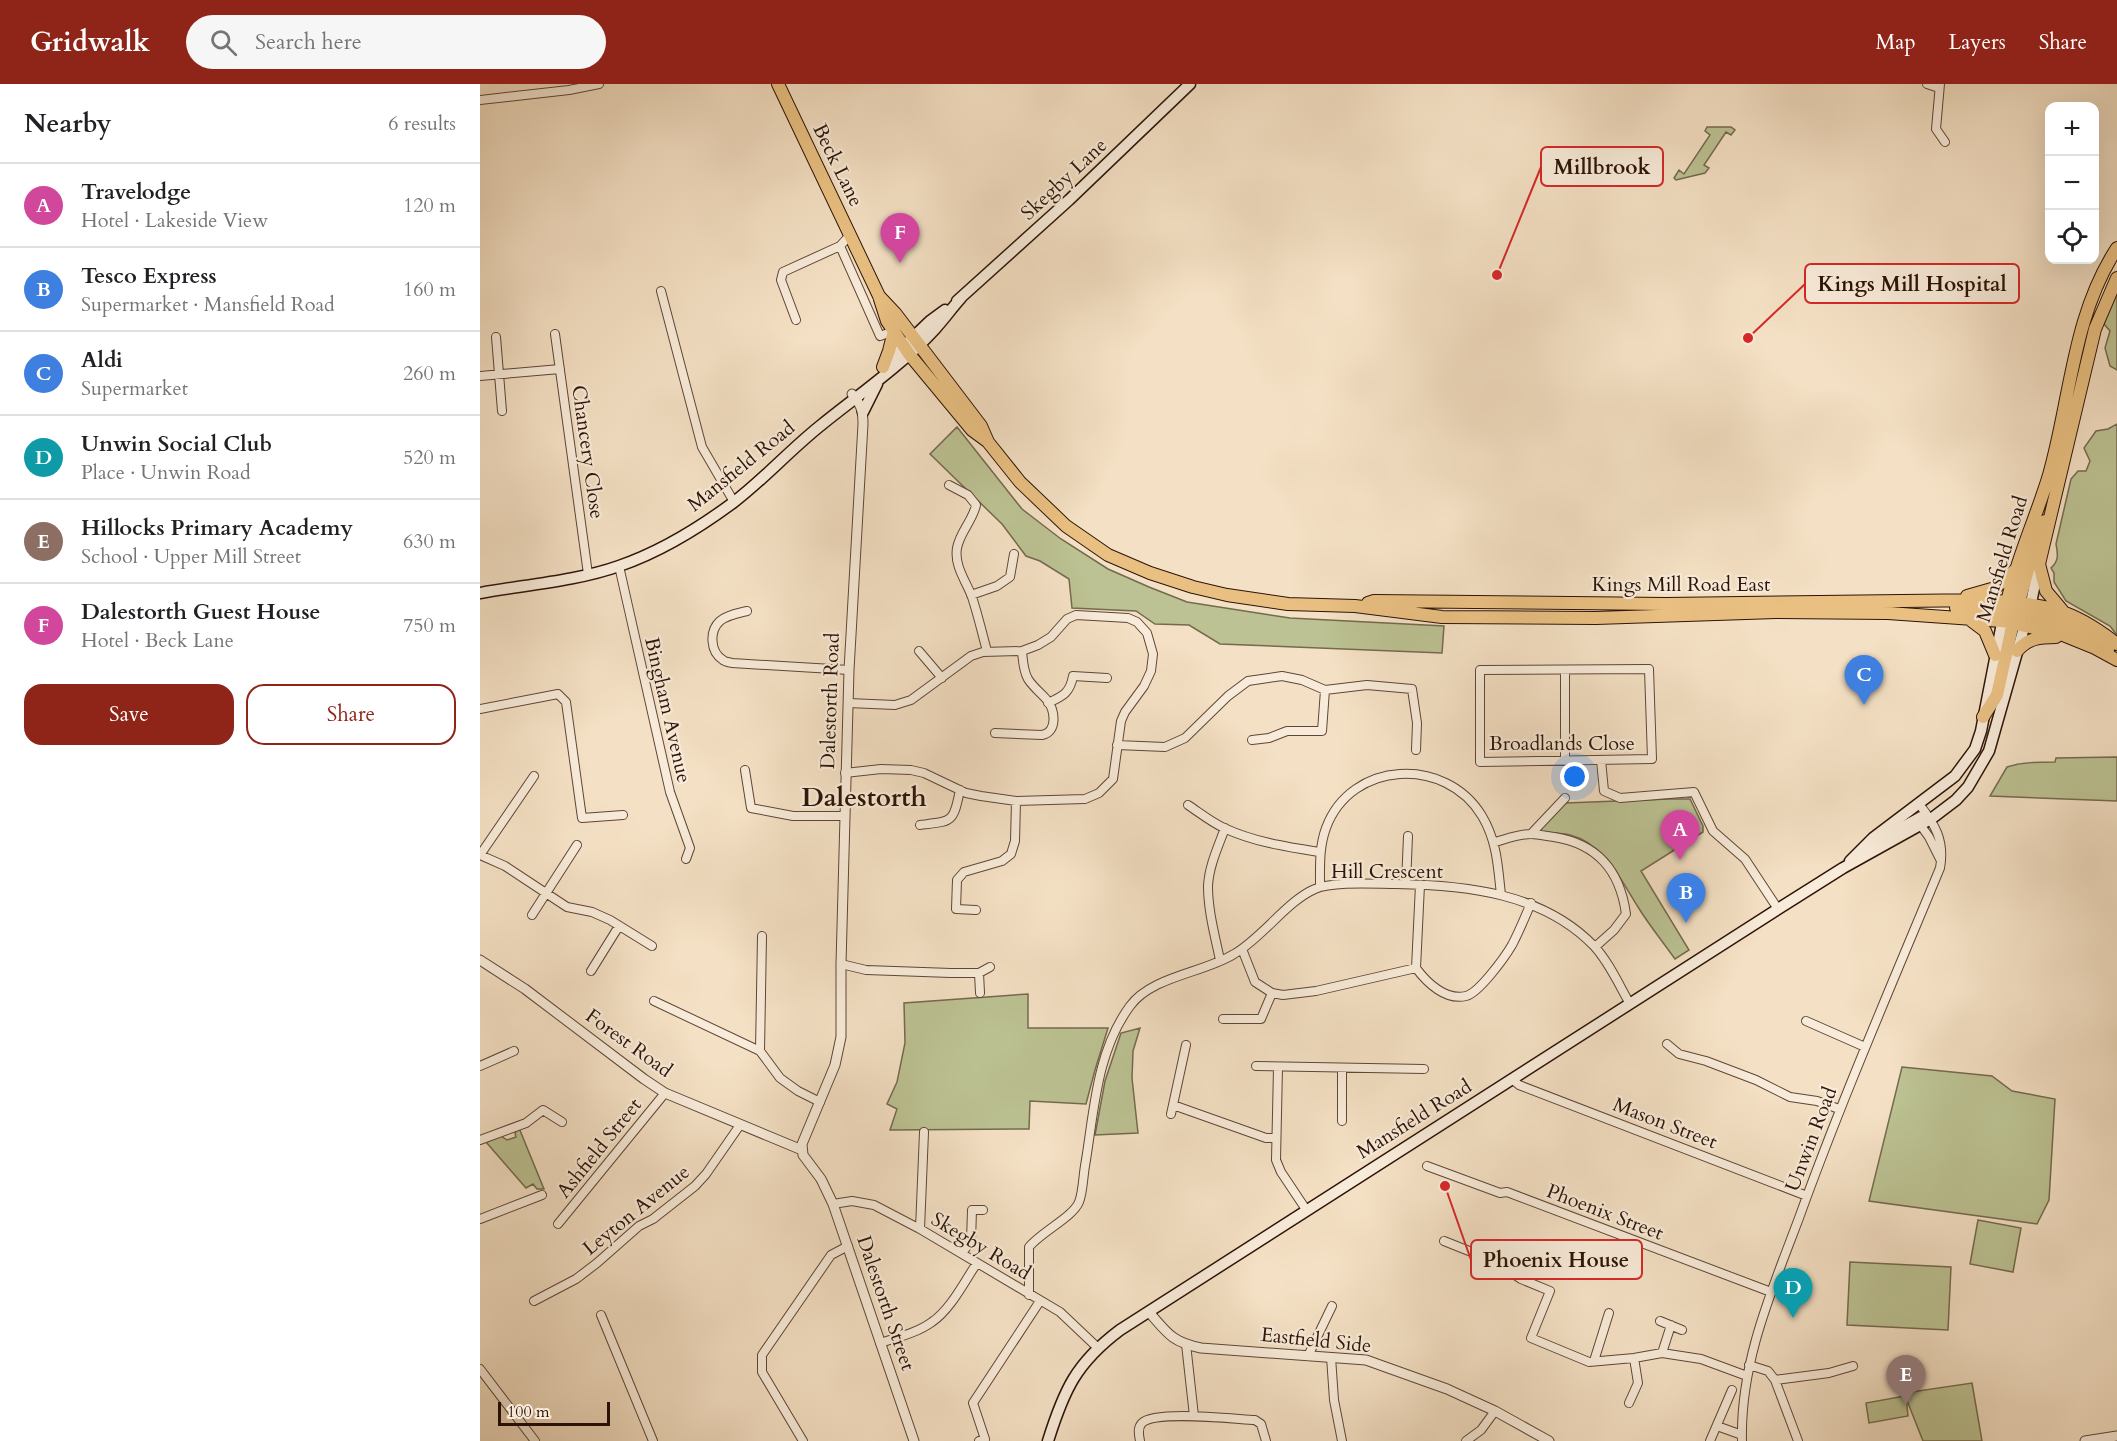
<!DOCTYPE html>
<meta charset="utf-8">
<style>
:root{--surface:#fff;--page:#f6f6f6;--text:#202124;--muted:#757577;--line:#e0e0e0;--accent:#8f2418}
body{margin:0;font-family:Cardo,serif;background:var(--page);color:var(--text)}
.controls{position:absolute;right:18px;top:18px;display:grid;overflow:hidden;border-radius:12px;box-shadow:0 6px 24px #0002}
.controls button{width:54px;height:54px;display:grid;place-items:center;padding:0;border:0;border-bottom:2px solid var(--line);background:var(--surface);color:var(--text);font:30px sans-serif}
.scale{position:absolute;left:18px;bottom:15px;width:112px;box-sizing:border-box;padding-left:6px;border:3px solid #2c1308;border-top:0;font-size:16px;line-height:21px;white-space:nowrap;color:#2c1308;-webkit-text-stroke:4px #f8ebd9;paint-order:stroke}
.you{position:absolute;left:1095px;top:693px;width:21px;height:21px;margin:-15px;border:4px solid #fff;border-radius:50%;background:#1a73e8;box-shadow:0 0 0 9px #1a73e833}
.badge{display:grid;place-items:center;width:39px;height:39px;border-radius:50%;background:var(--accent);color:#fff;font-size:20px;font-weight:700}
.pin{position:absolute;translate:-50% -50px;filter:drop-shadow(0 2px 3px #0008)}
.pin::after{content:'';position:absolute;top:32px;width:21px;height:18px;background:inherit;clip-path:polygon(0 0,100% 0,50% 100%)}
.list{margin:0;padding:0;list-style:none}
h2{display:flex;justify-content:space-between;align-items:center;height:78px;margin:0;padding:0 24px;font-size:26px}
h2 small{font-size:20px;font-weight:400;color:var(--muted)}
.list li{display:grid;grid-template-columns:39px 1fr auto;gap:18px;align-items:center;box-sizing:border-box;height:84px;padding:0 24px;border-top:2px solid var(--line)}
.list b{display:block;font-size:22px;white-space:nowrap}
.list p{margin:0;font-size:20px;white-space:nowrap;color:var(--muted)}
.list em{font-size:20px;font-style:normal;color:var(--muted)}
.actions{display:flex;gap:12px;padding:18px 24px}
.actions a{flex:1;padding:14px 0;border:2px solid var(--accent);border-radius:18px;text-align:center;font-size:21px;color:var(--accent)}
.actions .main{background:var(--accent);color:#fff}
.icon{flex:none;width:33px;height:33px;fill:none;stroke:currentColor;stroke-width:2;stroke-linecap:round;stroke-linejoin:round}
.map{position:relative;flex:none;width:1637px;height:1357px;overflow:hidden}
header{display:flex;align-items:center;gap:36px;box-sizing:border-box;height:84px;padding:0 30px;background:var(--accent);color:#fff}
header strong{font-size:28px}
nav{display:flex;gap:33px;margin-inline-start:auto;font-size:21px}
.search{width:420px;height:54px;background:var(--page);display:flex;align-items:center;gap:15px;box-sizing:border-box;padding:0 21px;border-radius:33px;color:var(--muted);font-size:22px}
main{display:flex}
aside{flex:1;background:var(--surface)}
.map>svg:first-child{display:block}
</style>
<header>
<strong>Gridwalk</strong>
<div class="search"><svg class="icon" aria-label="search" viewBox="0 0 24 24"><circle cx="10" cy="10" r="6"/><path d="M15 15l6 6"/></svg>Search here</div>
<nav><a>Map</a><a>Layers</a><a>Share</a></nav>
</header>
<main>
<aside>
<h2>Nearby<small>6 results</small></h2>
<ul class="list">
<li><span class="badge" style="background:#d1479c">A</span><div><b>Travelodge</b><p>Hotel · Lakeside View</p></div><em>120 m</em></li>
<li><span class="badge" style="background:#3f7fe0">B</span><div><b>Tesco Express</b><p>Supermarket · Mansfield Road</p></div><em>160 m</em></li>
<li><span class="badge" style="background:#3f7fe0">C</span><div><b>Aldi</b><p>Supermarket</p></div><em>260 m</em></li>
<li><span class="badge" style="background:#0f9aa8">D</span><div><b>Unwin Social Club</b><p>Place · Unwin Road</p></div><em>520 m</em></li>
<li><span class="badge" style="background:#8d6e63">E</span><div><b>Hillocks Primary Academy</b><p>School · Upper Mill Street</p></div><em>630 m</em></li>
<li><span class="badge" style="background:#d1479c">F</span><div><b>Dalestorth Guest House</b><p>Hotel · Beck Lane</p></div><em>750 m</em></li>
</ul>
<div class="actions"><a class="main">Save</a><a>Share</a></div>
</aside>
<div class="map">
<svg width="1637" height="1357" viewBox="0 0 1637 1357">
<rect width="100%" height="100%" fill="#f4e0c4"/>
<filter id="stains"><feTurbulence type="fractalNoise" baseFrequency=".00333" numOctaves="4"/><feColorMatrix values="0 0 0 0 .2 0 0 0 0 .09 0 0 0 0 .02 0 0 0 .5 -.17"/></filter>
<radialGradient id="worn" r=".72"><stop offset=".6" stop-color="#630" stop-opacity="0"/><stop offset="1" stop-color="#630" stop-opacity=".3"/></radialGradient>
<path fill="#bcc293" stroke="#746a4e" stroke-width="1.5" d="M1227 43H1251L1255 46 1251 51 1246 48 1224 81 1229 84 1225 89 1196 96 1194 94 1199 86 1204 90 1230 51 1225 47Z
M1637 206V286L1630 282 1625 264 1630 247 1624 240Z
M1637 340V551L1630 542 1586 517 1574 498V489L1571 484C1579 477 1578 470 1576 460L1591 395 1598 387H1606L1610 377 1604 364 1616 347 1628 345Z
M477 343 542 425 581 455 628 485 669 503 707 518 810 534 964 542 962 569 740 560 709 541 675 540 656 527 592 524 589 495 560 477 546 472 522 440 450 370Z
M1637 673V717L1510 712 1527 683C1543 678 1558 678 1575 678L1576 674Z
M1190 715H1210L1223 742V748L1161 787 1209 866 1195 875C1183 858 1169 841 1158 823 1140 795 1125 760 1090 751 1081 749 1071 749 1062 748L1061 743 1085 719Z
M548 910V944H628L615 986 606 1020 550 1017 549 1045 410 1046 417 1025 407 1020 417 998 425 959 424 919Z
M660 944 653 967 652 994 658 1049 615 1051 625 997 641 949Z
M1422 983 1512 992 1532 1007 1575 1015 1569 1116 1557 1140 1389 1117Z
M39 1044 64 1105H57L53 1100 46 1104 6 1058 21 1052 27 1056 36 1053 35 1049Z
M1498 1136 1541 1144 1533 1188 1490 1180Z
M1370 1178 1471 1183 1468 1246 1367 1241Z
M1492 1299 1502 1357H1443L1426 1314 1428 1332 1389 1339 1386 1319 1425 1312 1424 1309Z"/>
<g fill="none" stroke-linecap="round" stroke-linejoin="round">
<g stroke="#5e4637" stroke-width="10">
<path id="minor" d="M1447 0 1459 4
M1460 0 1456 45 1465 58
M0 16 89 6 119 0
M370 151 360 162 400 252 414 247
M181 207 222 363 254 418
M316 236 301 196 303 188 360 162
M75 250 108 490
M16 253 22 327
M0 292 80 285
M469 401 488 411 496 421C493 436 480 448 477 464 474 482 486 497 492 513 498 531 502 549 507 567
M139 482 190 708 210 764 206 775
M491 511 517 502 530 493 534 470
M267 527C258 529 247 531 240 537 229 547 230 568 243 576 245 578 249 578 252 579L369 586
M439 567 462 594
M1169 585 1172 675 1000 678V586Z
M568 619C583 612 590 609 593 592L627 594
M0 625 78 610 86 618 102 734 143 731
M515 649 562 651C578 648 575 626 567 616 561 609 553 603 548 595 543 586 543 577 542 567
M772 656 789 654 807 647H842L845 606
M637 661 685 663 705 654 748 612 768 597 802 592 822 596 845 606 887 601 932 605 937 639 936 666
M1121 676 1124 707 1140 714 1214 708 1233 747 1265 775 1298 825
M1085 677V587
M265 686 271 724 313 732H364
M365 689 401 685 431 686 444 689 486 709 501 712 536 717 605 715 619 709 633 695 641 637 645 628 664 602 671 587 673 570 667 549 657 538 648 534 596 531 587 535 571 553 558 561 542 567 503 568 491 572 431 616 415 621 368 619
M708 721C720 729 731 738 744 744 774 758 807 763 839 768
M1439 739 1449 753 1460 775
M440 741C473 737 473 739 480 706
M1051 750 1085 714
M1015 758C1026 755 1039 750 1051 750 1058 750 1066 752 1074 753 1118 760 1140 787 1146 830L1134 846 1115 863
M1393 758 1441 732 1449 734
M0 771 25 782 87 823 112 828 130 836 172 862
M0 771 54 692
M926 800 928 752
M940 801 936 884C947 899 966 917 986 912 999 909 1025 873 1032 861 1039 848 1045 833 1051 819
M840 803C840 782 839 763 846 744 871 676 966 672 1002 732 1017 757 1018 783 1021 811
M496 826 476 825 477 796 484 788 522 777 531 770 535 757 536 717
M52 831 97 761
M762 865 775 898 792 909 803 911 836 907 936 884
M740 876C735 852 728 827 728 802 729 782 738 763 745 744
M361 880 386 886 471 889H499L510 883
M111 887 139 842
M499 889 500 909
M174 917 280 967 300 994 318 1007 340 1018
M743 935H781L792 909
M1326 937 1385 963
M1187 960 1199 970 1226 977 1276 996 1310 1013 1337 1017 1359 1025
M280 967 282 852
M0 982 34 967
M776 982 944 985
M798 983 796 1076 801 1088 827 1127
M1033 996 1039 1001 1327 1112
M693 1021 786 1054H796
M691 1030 706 961
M862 1037V985
M0 1056 46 1039 63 1026 82 1038
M947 1082 1020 1109 1027 1108 1291 1208
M353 1120 372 1117 394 1121 440 1145 580 1228 618 1264
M0 1135 62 1111
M78 1140 185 1009
M440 1145 444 1048
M964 1157 1014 1177 1041 1195 1070 1207 1051 1254 1109 1278 1154 1274 1182 1269 1221 1275 1267 1292
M482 1169 491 1157 492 1126H503
M549 1211V1163C561 1148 593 1133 599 1118 603 1108 603 1093 605 1082 614 1029 616 968 650 922 672 892 724 889 754 870 781 855 808 816 835 805 852 797 897 800 916 800 986 801 1063 809 1114 862 1129 878 1139 901 1150 920
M54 1217 96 1195 117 1179 159 1142 173 1135 215 1102 226 1090 260 1041
M121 1231 173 1357
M1180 1237 1202 1246
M400 1259C418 1253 437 1249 452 1238 471 1225 484 1198 497 1179
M706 1260 714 1332
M1182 1269 1191 1241
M828 1272 852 1222
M851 1273 854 1316 862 1357
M1114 1277 1129 1229
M1269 1281 1288 1287 1295 1296 1318 1357
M0 1285 55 1357
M1295 1296 1349 1289 1373 1282
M1149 1319 1158 1299 1154 1274
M1237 1342 1262 1351
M323 1357 282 1288V1271L351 1171 368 1162
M499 1357 505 1355 493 1319 560 1217
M660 1357C659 1351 657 1344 662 1339 675 1326 754 1335 775 1336L781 1340 786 1357
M986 1357 1001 1346 1015 1327
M1230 1357 1252 1306
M1262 1357C1260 1278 1292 1206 1319 1134 1362 1015 1412 900 1460 784 1465 757 1455 740 1439 720"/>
</g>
<g stroke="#5e4637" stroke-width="11">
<path id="tertiary" d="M372 310C381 320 383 327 383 340L369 586 361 880V953L355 981 322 1060 323 1071 341 1095 353 1120 434 1357
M0 876 45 905 164 995 185 1009 322 1066
M669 1228C687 1249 692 1258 721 1264L886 1276 967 1305 1015 1327 1069 1357
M1605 1357 1637 1352"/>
</g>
<g stroke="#2c1308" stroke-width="13">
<path id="secondary" d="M477 217 589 116 710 0
M405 280 450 237 465 226
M383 328 397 300
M0 509C44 501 97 497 139 482 180 468 219 444 254 418 284 395 310 366 340 342 377 312 422 281 455 245 464 235 472 224 481 214
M1370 777 1393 754 1475 692 1495 665 1501 647 1524 529
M568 1357C584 1306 596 1279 640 1246L1298 825 1363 784 1451 735 1476 716 1488 703 1509 667 1551 519 1559 480"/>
</g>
<g stroke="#2c1308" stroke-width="14">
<path id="trunk" d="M298 0 399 212 407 237 429 270 492 346 507 357
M399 212 415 229 501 342 508 358 540 398 586 442 628 471 670 489 713 503 747 511 808 520 875 522 962 533 1116 534 1296 528 1408 529 1522 537 1578 549 1615 564 1637 576
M403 283 409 267 414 247
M1487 512 1515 504 1534 487
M1527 518C1537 474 1556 434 1569 391 1591 314 1592 233 1637 164
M888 519 894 517 1186 520 1505 516C1564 521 1589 522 1637 560
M1531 520C1542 530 1556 532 1570 536 1590 542 1613 550 1628 566
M1476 524C1502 525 1525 521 1544 540
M1535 525 1539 518 1558 450 1565 437
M1582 526 1566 507 1559 480 1615 245 1637 194
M1489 535 1505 547 1515 571
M1537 567C1548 554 1560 553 1576 553
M1503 633 1517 611 1533 539 1537 533"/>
</g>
<use href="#minor" stroke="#f8ebd9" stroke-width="8"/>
<use href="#tertiary" stroke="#f8ebd9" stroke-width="9"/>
<use href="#secondary" stroke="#f8ebd9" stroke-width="10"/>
<use href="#trunk" stroke="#eac082" stroke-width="12"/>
</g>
<g text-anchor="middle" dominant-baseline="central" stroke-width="4.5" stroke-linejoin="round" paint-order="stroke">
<g font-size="20" fill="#2c1308" stroke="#f8ebd9">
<text transform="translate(358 81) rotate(64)">Beck Lane</text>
<text transform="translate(584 95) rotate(-43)">Skegby Lane</text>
<text transform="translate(108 368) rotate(82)">Chancery Close</text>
<text transform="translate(261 382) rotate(-39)">Mansfield Road</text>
<text transform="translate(1522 475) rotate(-73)">Mansfield Road</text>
<text x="1201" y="500">Kings Mill Road East</text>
<text transform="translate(350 617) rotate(-88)">Dalestorth Road</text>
<text transform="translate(188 626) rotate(77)">Bingham Avenue</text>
<text x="1082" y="659">Broadlands Close</text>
<text x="907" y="787">Hill Crescent</text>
<text transform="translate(149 959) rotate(36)">Forest Road</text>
<text transform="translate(934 1035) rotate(-32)">Mansfield Road</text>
<text transform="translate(1185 1039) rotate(21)">Mason Street</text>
<text transform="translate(1331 1055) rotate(-69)">Unwin Road</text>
<text transform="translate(119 1064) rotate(-51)">Ashfield Street</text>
<text transform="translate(156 1126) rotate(-39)">Leyton Avenue</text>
<text transform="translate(1125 1128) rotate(21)">Phoenix Street</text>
<text transform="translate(501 1162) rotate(31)">Skegby Road</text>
<text transform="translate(406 1219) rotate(71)">Dalestorth Street</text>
<text transform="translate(836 1256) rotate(6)">Eastfield Side</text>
</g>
<g font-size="26" font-weight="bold" fill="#2c1308" stroke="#f8ebd9">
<text x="384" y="713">Dalestorth</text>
</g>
</g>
<path fill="none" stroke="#d62828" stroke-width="2" d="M1017 191L1061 83M1268 254L1325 200M965 1102L991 1176"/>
<g fill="#d62828" stroke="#f8ebd9" stroke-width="2">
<circle cx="1017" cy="191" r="6"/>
<circle cx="1268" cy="254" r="6"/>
<circle cx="965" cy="1102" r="6"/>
</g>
<g fill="#f8ebd9" stroke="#d62828" stroke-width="2">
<rect x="1061" y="63" width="122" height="39" rx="6"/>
<rect x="1325" y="180" width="214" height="39" rx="6"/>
<rect x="991" y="1156" width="171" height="39" rx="6"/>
</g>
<g font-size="21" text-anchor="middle" font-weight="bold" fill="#2c1308">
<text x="1122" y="90">Millbrook</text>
<text x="1432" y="207">Kings Mill Hospital</text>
<text x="1076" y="1183">Phoenix House</text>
</g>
<rect width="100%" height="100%" filter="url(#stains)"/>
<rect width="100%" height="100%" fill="url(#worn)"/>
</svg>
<div class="controls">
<button>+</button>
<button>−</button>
<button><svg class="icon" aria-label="locate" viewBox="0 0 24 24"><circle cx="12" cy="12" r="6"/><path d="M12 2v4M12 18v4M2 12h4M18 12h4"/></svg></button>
</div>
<div class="scale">100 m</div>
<div class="you"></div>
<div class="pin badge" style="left:1200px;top:776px;background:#d1479c">A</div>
<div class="pin badge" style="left:1206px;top:839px;background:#3f7fe0">B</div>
<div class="pin badge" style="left:1384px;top:621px;background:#3f7fe0">C</div>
<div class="pin badge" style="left:1313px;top:1234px;background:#0f9aa8">D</div>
<div class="pin badge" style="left:1426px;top:1321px;background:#8d6e63">E</div>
<div class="pin badge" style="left:420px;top:179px;background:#d1479c">F</div>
</div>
</main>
